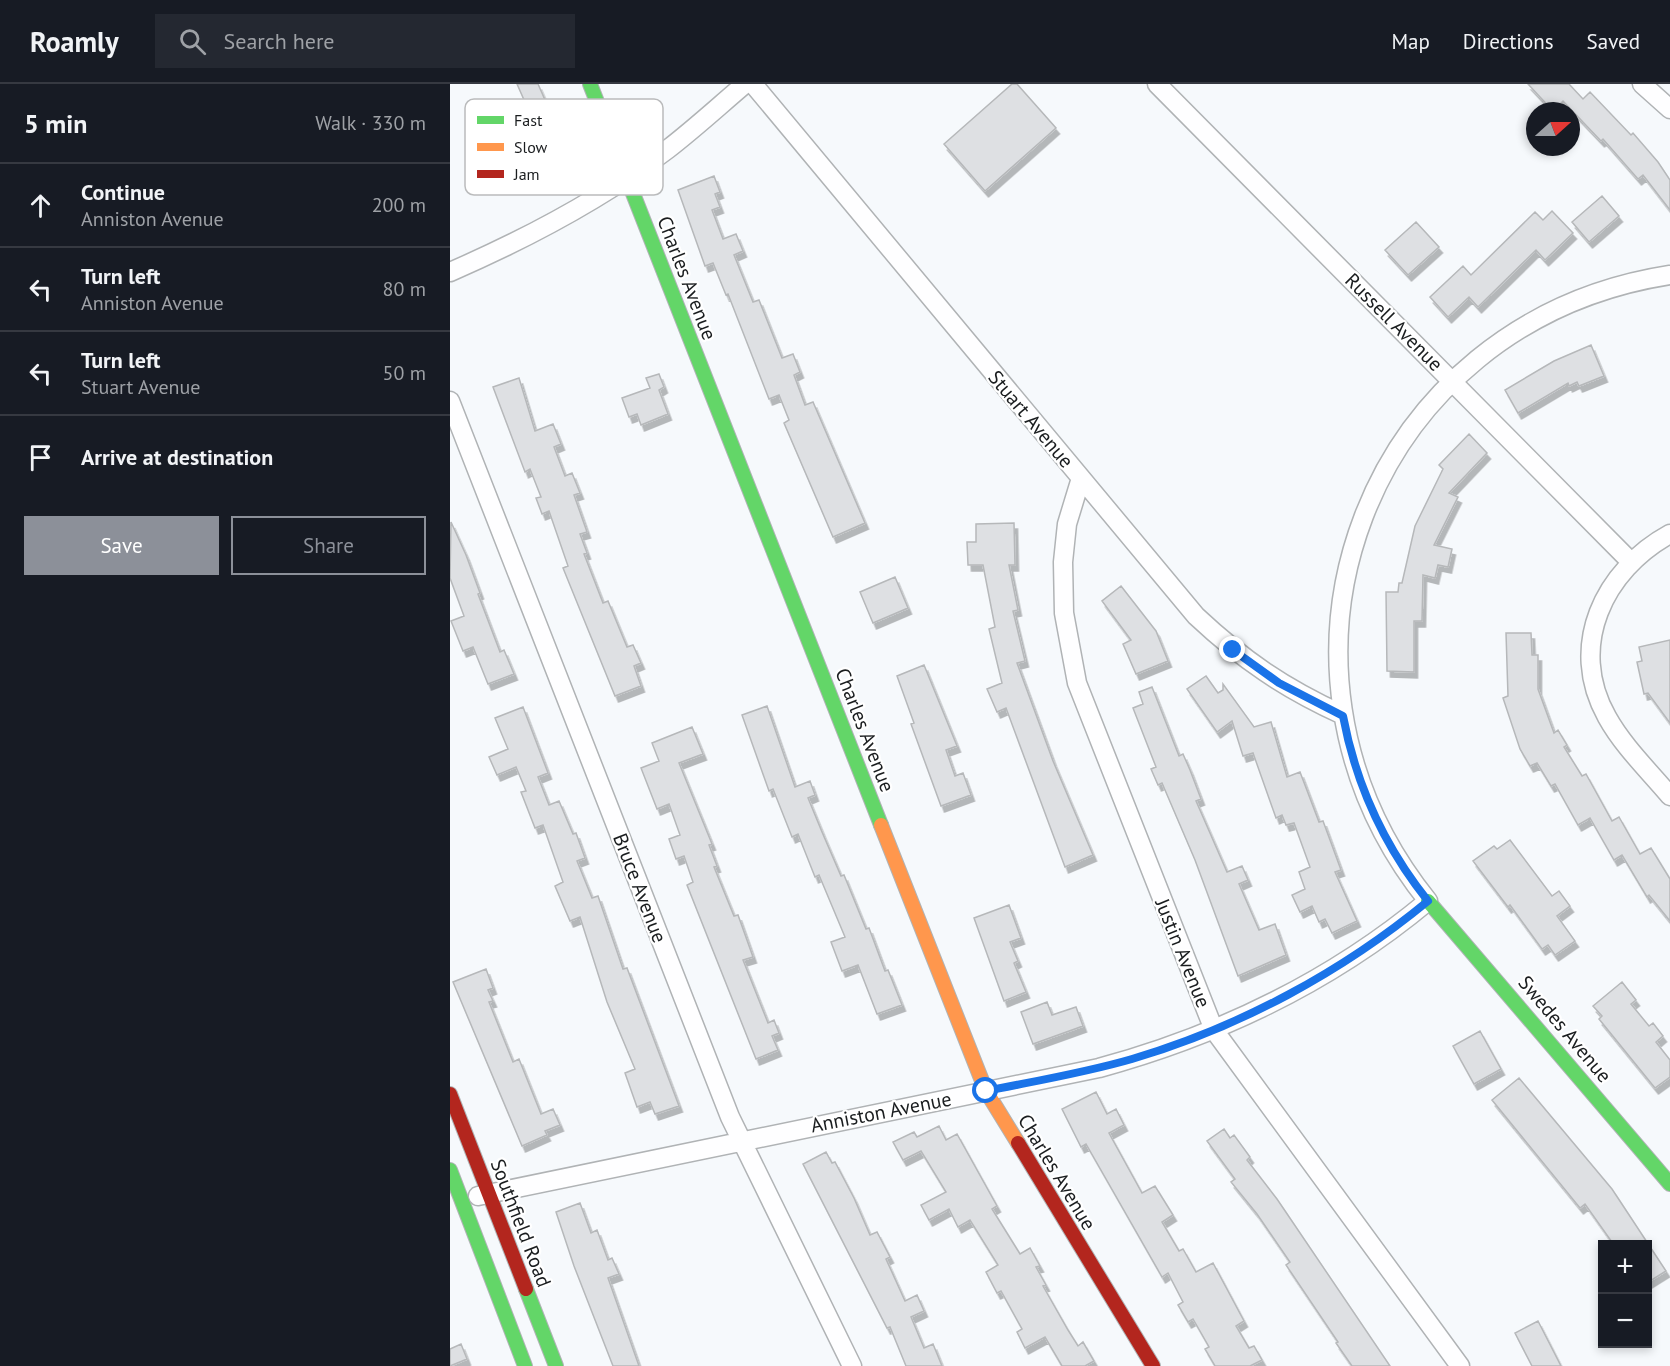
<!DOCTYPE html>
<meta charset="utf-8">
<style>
:root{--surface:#171b24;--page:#242831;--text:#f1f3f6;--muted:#9ea1a6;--line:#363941;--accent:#8c9099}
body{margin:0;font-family:"PT Sans",sans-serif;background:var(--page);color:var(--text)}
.controls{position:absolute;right:18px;bottom:18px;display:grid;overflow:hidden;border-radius:0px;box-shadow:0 3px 9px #0003}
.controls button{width:54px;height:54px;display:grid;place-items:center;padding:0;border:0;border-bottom:2px solid var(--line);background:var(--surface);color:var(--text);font:30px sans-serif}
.compass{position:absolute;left:1076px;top:18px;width:54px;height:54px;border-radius:50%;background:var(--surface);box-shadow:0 3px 9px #0003;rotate:69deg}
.stop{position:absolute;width:18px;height:18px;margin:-14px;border:4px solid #1a73e8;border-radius:50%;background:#fff}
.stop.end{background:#1a73e8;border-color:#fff;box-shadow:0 2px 6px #0008}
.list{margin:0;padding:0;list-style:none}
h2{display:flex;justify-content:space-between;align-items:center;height:78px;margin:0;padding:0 24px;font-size:26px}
h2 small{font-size:20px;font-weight:400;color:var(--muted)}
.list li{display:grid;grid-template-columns:39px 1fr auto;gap:18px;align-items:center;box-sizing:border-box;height:84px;padding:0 24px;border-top:2px solid var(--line)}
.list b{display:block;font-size:22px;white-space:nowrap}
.list p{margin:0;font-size:20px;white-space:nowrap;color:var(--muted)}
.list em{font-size:20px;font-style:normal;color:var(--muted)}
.actions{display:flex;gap:12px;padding:18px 24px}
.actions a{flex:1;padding:14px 0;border:2px solid var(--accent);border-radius:0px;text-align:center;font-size:21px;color:var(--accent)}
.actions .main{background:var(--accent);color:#fff}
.icon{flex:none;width:33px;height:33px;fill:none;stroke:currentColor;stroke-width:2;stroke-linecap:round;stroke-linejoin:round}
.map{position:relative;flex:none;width:1220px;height:1282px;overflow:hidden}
header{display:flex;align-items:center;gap:36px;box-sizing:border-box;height:84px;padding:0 30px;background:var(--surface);border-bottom:2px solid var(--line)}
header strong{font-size:28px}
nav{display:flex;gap:33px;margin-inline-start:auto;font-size:21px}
.search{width:420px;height:54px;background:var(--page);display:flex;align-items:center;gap:15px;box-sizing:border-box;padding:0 21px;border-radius:0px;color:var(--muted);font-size:22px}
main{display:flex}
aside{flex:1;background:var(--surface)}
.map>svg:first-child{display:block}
</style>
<header>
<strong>Roamly</strong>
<div class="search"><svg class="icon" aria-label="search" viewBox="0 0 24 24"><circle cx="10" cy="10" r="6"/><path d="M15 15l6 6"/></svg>Search here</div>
<nav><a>Map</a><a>Directions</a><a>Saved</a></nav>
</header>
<main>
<aside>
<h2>5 min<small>Walk · 330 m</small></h2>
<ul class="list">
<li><svg class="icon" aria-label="ahead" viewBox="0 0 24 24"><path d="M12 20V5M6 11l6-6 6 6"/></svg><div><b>Continue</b><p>Anniston Avenue</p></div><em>200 m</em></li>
<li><svg class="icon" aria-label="left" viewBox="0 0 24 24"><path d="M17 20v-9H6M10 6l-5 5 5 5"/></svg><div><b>Turn left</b><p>Anniston Avenue</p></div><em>80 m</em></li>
<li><svg class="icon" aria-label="left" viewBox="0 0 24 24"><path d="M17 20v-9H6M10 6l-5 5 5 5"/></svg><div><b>Turn left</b><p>Stuart Avenue</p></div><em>50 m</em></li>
<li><svg class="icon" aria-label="arrive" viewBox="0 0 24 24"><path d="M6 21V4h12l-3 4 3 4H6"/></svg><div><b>Arrive at destination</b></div></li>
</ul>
<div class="actions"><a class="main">Save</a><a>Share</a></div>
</aside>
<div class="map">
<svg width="1220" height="1282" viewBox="0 0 1220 1282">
<defs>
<filter id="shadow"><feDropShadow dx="3.5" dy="6" stdDeviation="0" flood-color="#0004"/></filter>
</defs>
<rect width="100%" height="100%" fill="#f6f9fc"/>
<path fill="#dee0e3" stroke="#b6b8ba" stroke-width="1.5" filter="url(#shadow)" d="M67 0H88L127 89 102 98 99 89 77 97 72 83 88 77 84 64 94 61Z
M562 0H567L606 44 535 107 494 60Z
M1078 0H1119L1133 15 1140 8 1181 51 1183 49 1208 78 1220 96V126L1193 91 1188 95 1153 55 1151 57 1113 17 1103 27Z
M264 92 270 108 265 110 270 123 262 126 273 155 286 150 293 167 284 171 303 218 309 216 332 274 343 270 350 288 344 291 355 321 363 318 415 439 383 453 334 339 339 336 329 311 319 315 278 210 276 211 263 179 255 182 228 106Z
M1152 112 1169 132 1139 158 1122 138Z
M1102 127 1123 149 1095 176 1086 166 1028 223 1019 213 998 233 980 213 1013 182 1021 191 1085 128 1093 136Z
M966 138 989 163 958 191 935 166Z
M1141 261 1154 292 1129 302 1127 298 1119 302 1118 299 1068 329 1055 306 1104 277Z
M209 290 214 303 209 306 218 330 191 341 187 330 179 333 172 314 200 304 196 294Z
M69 294 85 347 103 340 111 360 104 363 115 392 122 389 130 409 124 411 137 448 130 450 137 469 134 470 153 519 158 517 177 563 183 561 191 579 184 582 191 602 165 612 113 484 118 482 99 427 92 430 86 414 91 413 80 385 75 388 43 303Z
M1019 350 1037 369 999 409 1008 413 984 461 1002 465 998 483 988 481 985 494 973 491 972 537H964V588L937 587 936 508H948L949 499H952L965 442 993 385 989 381Z
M1 438 16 471 30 509 28 510 50 568 54 566 64 590 38 600 23 563 13 567 1 537 14 532 0 494Z
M564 439 565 481H559L568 526 563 527 575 577 567 579 603 677 643 771 615 783 556 624 547 628 537 605 552 599 539 545 545 543 533 481H518L517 458H526V440Z
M445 493 458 524 423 539 410 508Z
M671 502 706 547 718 577 686 590 673 560 681 556 652 517Z
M1056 549H1081L1082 571H1088V605L1104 649 1108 646 1117 661 1114 663 1132 692 1136 690 1162 737 1169 733 1190 770 1201 764 1220 795V837L1199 811 1197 813 1172 771 1164 776 1140 734 1128 741 1105 700 1101 702 1087 679 1080 682 1070 665 1053 614 1058 612Z
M1220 556V639L1198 609 1194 610 1187 578 1192 577 1189 563Z
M474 581 507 662 496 666 505 692 513 689 521 711 491 722 461 640 464 639 447 592Z
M756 592 768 609 773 606V600L804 643 821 638 837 693 850 688 869 738 873 737 891 786 885 788 907 837 882 849 875 835 869 838 862 822 850 828 842 811 855 805 849 788 860 783 844 739 836 741 832 731 826 734 803 669 793 672 782 637 767 648 737 605Z
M702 603 729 672 733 670 740 686 751 715 746 717 777 788 792 782 798 796 789 800 809 846 825 840 836 871 788 892 745 776 712 699 708 701 701 685 706 683 683 624 693 620 689 608Z
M317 622 345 703 360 697 365 711 358 714 372 748 391 792 394 791 416 845 419 844 435 887 438 886 452 921 427 930 408 881 392 887 381 858 395 853 369 791 365 793 348 750 342 753 323 705 319 707 292 631Z
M73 623 98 689 88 693 99 721 109 717 123 750 126 749 135 774 127 777 142 814 148 812 173 885 177 884 229 1022 205 1030 200 1018 187 1023 175 989 185 985 157 918 130 833 120 837 105 802 113 798 93 741 85 744 71 708 76 707 66 683 47 691 39 673 58 665 45 634Z
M242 643 253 670 229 679 262 760 259 761 267 782 264 783 284 832 288 831 303 873 293 876 318 939 324 936 329 949 322 952 328 966 306 975 237 801 243 798 234 772 226 775 219 755 230 751 219 720 207 725 191 684 209 677 202 659Z
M1060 756 1102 812 1109 807 1120 822 1107 832 1125 857 1105 871 1098 861 1092 865 1060 821 1058 823 1023 777 1044 762 1047 765Z
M559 821 571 854 560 858 568 877 564 879 576 908 554 917 524 834Z
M36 885 43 904 38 906 43 917 39 918 63 978 69 975 91 1030 103 1025 110 1041 95 1047 97 1051 72 1062 3 898Z
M1172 898 1186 916 1181 920 1199 942 1203 939 1213 952 1206 958 1220 976V993L1205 1004 1149 935 1152 932 1143 922Z
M597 918 602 931 626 923 633 942 583 960 571 928Z
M1030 947 1051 985 1024 1000 1003 962Z
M1069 994 1162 1105 1216 1187 1197 1199V1161H1164L1135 1120 1130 1124 1042 1016Z
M646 1008 657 1030 666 1025 674 1041 659 1049 692 1109 705 1102 723 1131 712 1138 729 1167 733 1165 746 1188 763 1179 794 1237 786 1242 799 1264 804 1262 812 1276 800 1282H765L755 1265 759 1263 743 1235 738 1238 728 1221 733 1218 718 1189 712 1193 636 1060 631 1063 612 1025Z
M489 1042 496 1056 507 1050 547 1122 542 1125 570 1170 580 1164 590 1182 586 1183 596 1201 593 1202 618 1246 628 1262 633 1258 644 1277 635 1282H612L595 1253 575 1264 567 1248 572 1245 551 1207 547 1209 536 1188 548 1181 520 1136 508 1143 499 1125 479 1136 471 1121 496 1108 471 1067 453 1076 443 1058 464 1048 467 1053Z
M774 1045 780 1054 784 1051 800 1073 797 1076 827 1115 940 1282H902L886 1259 888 1258 836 1181 840 1178 807 1130 781 1098 785 1095 757 1057Z
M376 1068 382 1079 385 1078 404 1114 420 1151 427 1148 440 1173 436 1175 455 1217 467 1211 474 1227 461 1233 474 1264 483 1260 492 1282H456L440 1243 437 1244 353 1080Z
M130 1119 141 1149 147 1146 158 1176 162 1174 169 1190 158 1194 189 1282H163L124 1182 106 1128Z
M1088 1237 1111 1282H1082L1065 1249Z
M11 1260 17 1275 0 1282V1265Z"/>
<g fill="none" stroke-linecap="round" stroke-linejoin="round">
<g stroke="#b0b3b5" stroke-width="21">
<path id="street" d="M303 0 746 532C793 576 834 604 893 631
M707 0 1180 477
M1192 0 1220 25
M0 188C76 155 152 115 218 65 244 45 269 22 295 0
M0 317 280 1033 402 1282
M631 394 617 440 613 478 614 529 627 599 764 946 1010 1282
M1220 450C1154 486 1117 562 1157 633 1173 662 1199 687 1220 712
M28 1112 649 984C770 951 882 897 978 817 787 579 917 238 1220 191"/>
</g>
<g stroke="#b0b3b5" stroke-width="16">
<path id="fast" d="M140 0 431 741
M978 817 1220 1100
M0 1086 75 1282
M76 1205 106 1282"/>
</g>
<g stroke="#b0b3b5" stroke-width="16">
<path id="slow" d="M431 741 536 1007 568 1059"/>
</g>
<g stroke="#b0b3b5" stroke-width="16">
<path id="jam" d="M0 1010 76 1205
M568 1059 703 1282"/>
</g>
<use href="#street" stroke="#fefeff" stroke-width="18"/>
<use href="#fast" stroke="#63d668" stroke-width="14"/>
<use href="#slow" stroke="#ff974d" stroke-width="14"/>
<use href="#jam" stroke="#b3261e" stroke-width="14"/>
</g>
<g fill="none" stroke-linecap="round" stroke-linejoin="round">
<path stroke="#1a73e8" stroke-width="8" d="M536 1007C585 997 634 989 682 975 790 943 892 888 978 817 934 762 906 701 893 632L829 599 783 566"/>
</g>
<g text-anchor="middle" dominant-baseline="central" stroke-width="4.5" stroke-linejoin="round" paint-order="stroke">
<g font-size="20" fill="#1a1d1f" stroke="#fff">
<text transform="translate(237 194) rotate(69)">Charles Avenue</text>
<text transform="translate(944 238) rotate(45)">Russell Avenue</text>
<text transform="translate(581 335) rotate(50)">Stuart Avenue</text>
<text transform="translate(415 646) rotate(69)">Charles Avenue</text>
<text transform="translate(190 804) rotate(69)">Bruce Avenue</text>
<text transform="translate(733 869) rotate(68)">Justin Avenue</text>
<text transform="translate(1115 945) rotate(50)">Swedes Avenue</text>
<text transform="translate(431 1028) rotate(-11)">Anniston Avenue</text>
<text transform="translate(607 1088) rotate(59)">Charles Avenue</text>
<text transform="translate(71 1139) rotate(69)">Southfield Road</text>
</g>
</g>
<rect x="15" y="15" width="198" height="96" rx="9" fill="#fff" stroke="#babbbc" stroke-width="1.5"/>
<rect x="27" y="32" width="27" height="8" fill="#63d668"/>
<rect x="27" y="59" width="27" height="8" fill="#ff974d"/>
<rect x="27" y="86" width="27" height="8" fill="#b3261e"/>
<g font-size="16" fill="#1a1d1f">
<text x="64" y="42">Fast</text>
<text x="64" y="69">Slow</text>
<text x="64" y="96">Jam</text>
</g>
</svg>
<div class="controls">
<button>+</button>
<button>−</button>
</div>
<svg class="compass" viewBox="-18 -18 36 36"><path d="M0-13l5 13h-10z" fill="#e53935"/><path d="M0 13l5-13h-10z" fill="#9ea1a6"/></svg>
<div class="stop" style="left:536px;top:1007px"></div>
<div class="stop end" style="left:783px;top:566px"></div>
</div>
</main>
